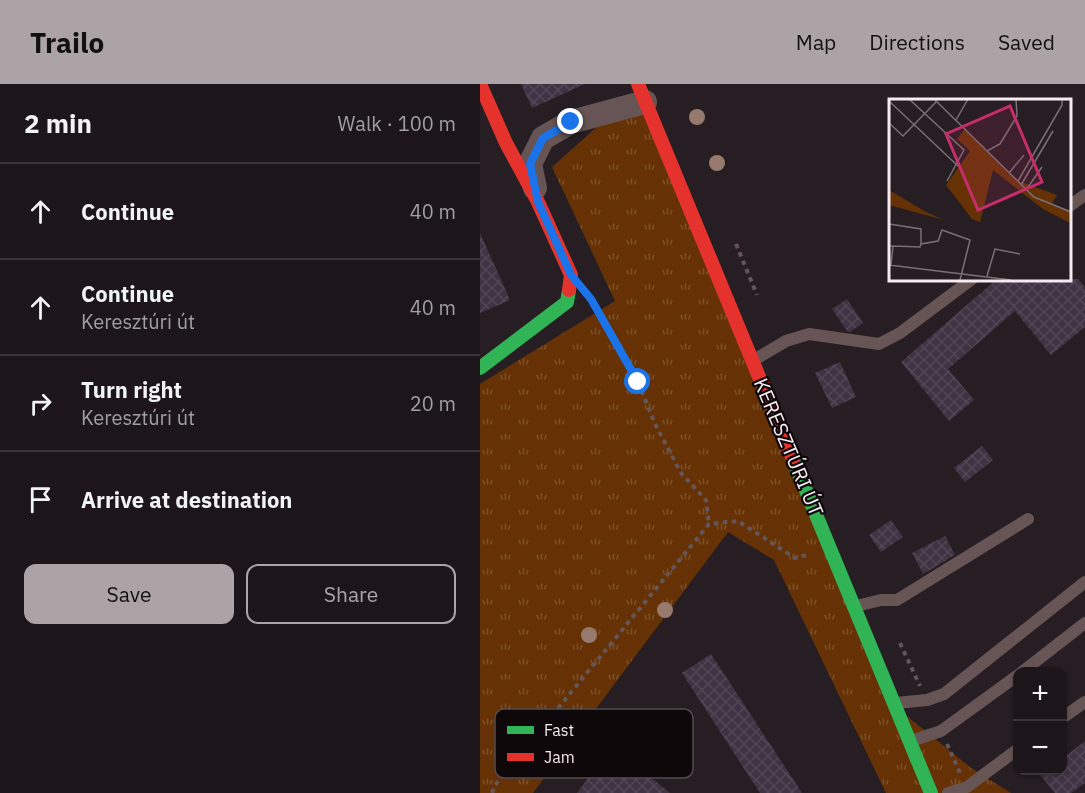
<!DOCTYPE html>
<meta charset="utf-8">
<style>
:root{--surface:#1c161a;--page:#292327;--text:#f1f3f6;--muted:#a09fa2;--line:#3a3539;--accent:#aca3a7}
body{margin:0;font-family:"IBM Plex Sans",sans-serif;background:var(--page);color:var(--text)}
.controls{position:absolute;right:18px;bottom:18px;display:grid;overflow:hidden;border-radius:12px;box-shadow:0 2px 4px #0004}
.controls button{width:54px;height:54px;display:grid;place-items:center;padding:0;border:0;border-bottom:2px solid var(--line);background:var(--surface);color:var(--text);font:30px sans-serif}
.stop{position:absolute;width:18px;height:18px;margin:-14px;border:4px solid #1a73e8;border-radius:50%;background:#fff}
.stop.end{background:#1a73e8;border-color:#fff;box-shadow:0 2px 6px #0008}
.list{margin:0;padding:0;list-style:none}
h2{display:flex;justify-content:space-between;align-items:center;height:78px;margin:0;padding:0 24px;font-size:26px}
h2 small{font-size:20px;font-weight:400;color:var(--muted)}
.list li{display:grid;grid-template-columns:39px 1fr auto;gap:18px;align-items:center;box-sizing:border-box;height:96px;padding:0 24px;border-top:2px solid var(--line)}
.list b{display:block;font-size:22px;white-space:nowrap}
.list p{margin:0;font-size:20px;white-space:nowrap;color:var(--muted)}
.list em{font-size:20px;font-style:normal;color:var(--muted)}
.actions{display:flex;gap:12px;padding:18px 24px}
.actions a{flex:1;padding:14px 0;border:2px solid var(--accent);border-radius:12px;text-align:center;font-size:21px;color:var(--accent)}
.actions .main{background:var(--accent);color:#111}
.icon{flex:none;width:33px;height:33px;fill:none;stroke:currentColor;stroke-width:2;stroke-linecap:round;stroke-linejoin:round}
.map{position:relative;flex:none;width:605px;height:709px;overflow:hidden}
header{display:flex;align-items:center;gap:36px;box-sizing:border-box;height:84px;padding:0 30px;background:var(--accent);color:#111}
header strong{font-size:28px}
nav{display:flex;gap:33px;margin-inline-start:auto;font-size:21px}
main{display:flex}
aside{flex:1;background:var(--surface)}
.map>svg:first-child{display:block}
</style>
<header>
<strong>Trailo</strong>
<nav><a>Map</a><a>Directions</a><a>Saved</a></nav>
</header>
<main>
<aside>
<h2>2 min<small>Walk · 100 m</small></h2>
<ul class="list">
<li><svg class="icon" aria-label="ahead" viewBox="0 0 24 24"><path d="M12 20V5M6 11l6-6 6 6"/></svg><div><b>Continue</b></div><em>40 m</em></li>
<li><svg class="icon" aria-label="ahead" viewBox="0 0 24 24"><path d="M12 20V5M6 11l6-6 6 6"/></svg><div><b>Continue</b><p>Keresztúri út</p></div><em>40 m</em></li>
<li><svg class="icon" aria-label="right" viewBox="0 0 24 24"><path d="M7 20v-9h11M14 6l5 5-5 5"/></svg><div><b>Turn right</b><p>Keresztúri út</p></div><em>20 m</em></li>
<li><svg class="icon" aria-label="arrive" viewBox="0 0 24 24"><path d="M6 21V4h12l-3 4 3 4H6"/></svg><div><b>Arrive at destination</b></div></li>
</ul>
<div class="actions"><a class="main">Save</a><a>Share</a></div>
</aside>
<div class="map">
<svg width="605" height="709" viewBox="0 0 605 709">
<defs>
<pattern id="grass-tufts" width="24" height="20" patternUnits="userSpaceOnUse" patternTransform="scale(1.5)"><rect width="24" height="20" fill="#663205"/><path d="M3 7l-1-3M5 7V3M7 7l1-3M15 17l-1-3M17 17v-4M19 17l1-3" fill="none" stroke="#7c502a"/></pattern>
<pattern id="building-cross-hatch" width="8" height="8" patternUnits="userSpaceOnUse" patternTransform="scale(1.5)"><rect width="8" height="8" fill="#3f3344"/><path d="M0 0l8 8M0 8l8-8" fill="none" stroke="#524756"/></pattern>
</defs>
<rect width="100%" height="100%" fill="#261e22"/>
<path fill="url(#grass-tufts)" d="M167 28 423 629 491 684 531 709H406L294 476 248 448 53 709H0V300L135 217 72 83 117 43Z"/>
<path fill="url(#building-cross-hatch)" d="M41 0H105L52 24Z
M0 149 30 216 0 229Z
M517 195H598L605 203V243L571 271 535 227 468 285 494 316 469 337 421 278Z
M367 215 383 239 370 248 367 247 352 225Z
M360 278 376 313 352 324 335 289Z
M502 362 513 376 485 398 474 384Z
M411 436 423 453 401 468 389 451Z
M465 452 475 471 443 490 432 469Z
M231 570 322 709H280L202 589Z
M605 657V699L591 709H575L557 687H582V675Z
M137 659 162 679 159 684 190 709H97L110 692 107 690 123 671 125 674Z"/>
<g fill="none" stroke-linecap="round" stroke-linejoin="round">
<path stroke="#645658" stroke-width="4" stroke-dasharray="4.5 4.5" stroke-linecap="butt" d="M256 160 277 211
M114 220 158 298 175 340 201 389 226 416 229 440
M420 559 440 602
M467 660 480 689
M12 709 15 701 229 440 258 437 315 474 327 471"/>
<path stroke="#675454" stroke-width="12" d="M588 123 605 111
M274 276 306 257 329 250 399 260 420 249 492 195
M376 522 401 516H417L548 435
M542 588 605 539
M416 619 447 616 464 610 605 498
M582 634 605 618
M431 657 461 647 538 591
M468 709 487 703 538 665"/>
<path stroke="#675454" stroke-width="24" d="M55 104 50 80 63 54 91 38 165 18"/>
<path stroke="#30b455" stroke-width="14" d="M0 284 87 218 89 206
M313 375 451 709"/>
<path stroke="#e5322d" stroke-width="14" d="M0 0 26 59 58 118 91 191 89 206
M158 0 313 375"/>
</g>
<g fill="#967a6d">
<circle cx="217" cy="33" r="8"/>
<circle cx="237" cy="79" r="8"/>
<circle cx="185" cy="526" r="8"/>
<circle cx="109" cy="551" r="8"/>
</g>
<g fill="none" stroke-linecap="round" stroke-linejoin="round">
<path stroke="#1a73e8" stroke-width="8" d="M91 38 63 54 50 80 58 118 91 191 111 215 158 298"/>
</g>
<g text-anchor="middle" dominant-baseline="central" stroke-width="4.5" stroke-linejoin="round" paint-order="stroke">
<g font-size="20" fill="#f4eaef" stroke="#0e080b">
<text transform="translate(309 363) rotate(67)">KERESZTÚRI ÚT</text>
</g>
</g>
<g transform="translate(409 15)">
<rect width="182" height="182" fill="#261e22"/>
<path d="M76 30 129 82 168 96 162 106 181 111V124L154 110 104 71 91 123 83 120 57 86 81 52 68 40ZM0 91 37 113 55 121 0 106Z" fill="#663205"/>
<path fill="none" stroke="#787074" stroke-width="1.5" d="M20 0 75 51 58 82M45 0 145 98 182 113M0 2 69 67M67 21 79 0M0 24 14 37 47 3M98 52 111 45 128 17 127 0M120 74 135 56M129 82 173 6V0M132 86 164 32M137 91 153 68M0 125 32 130V145M0 147H4L2 166M4 147 31 148 32 145 49 142 53 131 81 141 71 181M0 166 122 181M98 177 106 150 131 155"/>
<path fill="#c72d6a" fill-opacity="0.15" stroke="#c72d6a" stroke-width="3" d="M121 7 153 83 89 111 57 35Z"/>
<rect width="182" height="182" fill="none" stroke="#f4eaef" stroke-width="3"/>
</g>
<rect x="15" y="625" width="198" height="69" rx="9" fill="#0e080b" stroke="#534c4f" stroke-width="1.5"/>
<rect x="27" y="642" width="27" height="8" fill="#30b455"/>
<rect x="27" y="669" width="27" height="8" fill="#e5322d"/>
<g font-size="16" fill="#f4eaef">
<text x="64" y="652">Fast</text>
<text x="64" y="679">Jam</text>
</g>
</svg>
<div class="controls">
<button>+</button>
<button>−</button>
</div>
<div class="stop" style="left:158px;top:298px"></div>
<div class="stop end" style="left:91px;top:38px"></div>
</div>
</main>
